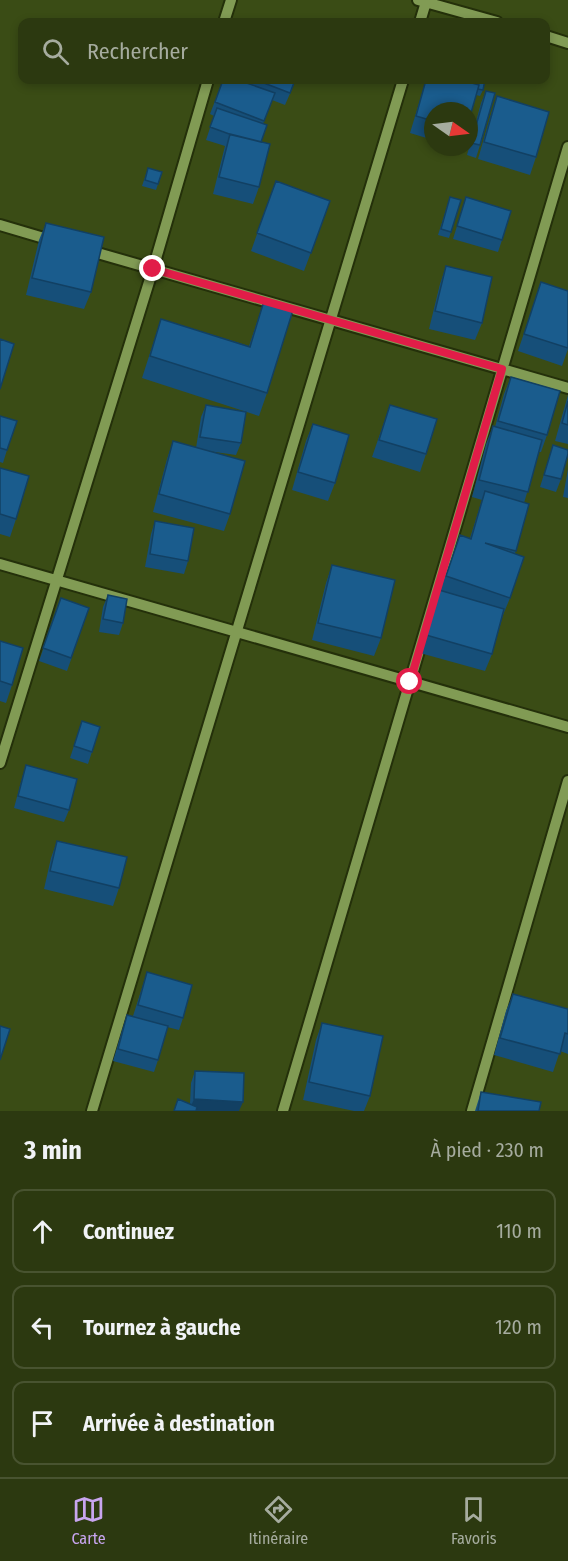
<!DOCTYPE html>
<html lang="fr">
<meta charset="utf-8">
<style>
:root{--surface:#2c3910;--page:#344019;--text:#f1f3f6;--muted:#a6ac9f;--line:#485330;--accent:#c8a5ef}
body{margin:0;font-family:"Fira Sans Condensed",sans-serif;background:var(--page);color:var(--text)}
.compass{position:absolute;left:424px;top:102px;width:54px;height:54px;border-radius:50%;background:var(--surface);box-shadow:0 3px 9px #0003;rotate:104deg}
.stop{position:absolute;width:18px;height:18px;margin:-14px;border:4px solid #e11d48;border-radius:50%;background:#fff}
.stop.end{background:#e11d48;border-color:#fff;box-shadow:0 2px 6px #0008}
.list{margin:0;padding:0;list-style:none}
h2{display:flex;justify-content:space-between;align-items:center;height:78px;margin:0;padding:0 24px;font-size:26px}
h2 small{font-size:20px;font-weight:400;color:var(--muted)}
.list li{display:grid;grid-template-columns:39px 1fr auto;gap:18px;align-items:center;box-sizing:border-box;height:84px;margin:0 12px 12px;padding:0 12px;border:2px solid var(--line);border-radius:12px}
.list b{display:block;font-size:22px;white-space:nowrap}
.list em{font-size:20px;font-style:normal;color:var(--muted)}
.icon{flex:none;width:33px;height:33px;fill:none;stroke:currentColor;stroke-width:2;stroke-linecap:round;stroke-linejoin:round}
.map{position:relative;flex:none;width:568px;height:1111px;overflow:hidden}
.search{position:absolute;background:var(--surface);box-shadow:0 3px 9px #0003;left:18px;right:18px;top:18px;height:66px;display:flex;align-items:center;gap:15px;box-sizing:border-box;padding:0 21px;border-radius:12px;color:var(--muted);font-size:22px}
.sheet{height:366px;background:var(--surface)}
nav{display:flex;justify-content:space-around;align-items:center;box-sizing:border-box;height:84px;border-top:2px solid var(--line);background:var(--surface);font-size:16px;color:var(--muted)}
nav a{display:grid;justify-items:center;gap:3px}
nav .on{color:var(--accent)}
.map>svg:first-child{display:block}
</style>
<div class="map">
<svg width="568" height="1111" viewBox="0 0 568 1111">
<rect width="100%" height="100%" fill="#3a4c15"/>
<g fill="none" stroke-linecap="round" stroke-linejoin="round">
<g stroke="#24300a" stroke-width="14">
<path id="minor" d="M418 0 497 22
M224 22 231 0
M420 22 426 2
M546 36 568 43
M0 225 54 241
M87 250 568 388
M0 564 568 727
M0 763 153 269 208 80
M92 1111 403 80
M283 1111 568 147
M472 1111 568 781"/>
</g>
<use href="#minor" stroke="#819b54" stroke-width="10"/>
</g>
<path fill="#164f79" d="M223 80 245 82 246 80H296L285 105 272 100 263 124 261 142 259 187 253 204 213 194 225 146 206 140 214 116 210 114Z
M426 80H461L473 83 474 80 483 90 480 96 476 95 433 111V140L410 133Z
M486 91 480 145 476 158 467 155 481 103Z
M497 96 536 157 530 175 478 159 491 114Z
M148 168 162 172 156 190 142 186Z
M276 181 330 201 304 271 251 251Z
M450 197 461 200 449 238 438 235Z
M466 197 502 240 498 252 453 239Z
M46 223 91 292 84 309 26 295 39 240Z
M446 266 482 323 475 340 429 329 440 284Z
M541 282 568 291V349L562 366 518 351Z
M264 301 267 393 259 416 142 378 161 319 249 346Z
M511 377 547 435 541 452H539L524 503 515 554 510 598 503 615 492 654 485 671 420 653 433 608 439 590H440L460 535 470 538 482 500 472 497 486 444 493 426 495 427 504 394Z
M568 395V444L555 441Z
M206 405 241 443 236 455 208 451 230 514 224 531 153 512 167 459 173 441 196 448 201 417Z
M390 405 426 454 420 472 372 457Z
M0 416 7 450 3 463 0 462Z
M313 424 335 483 328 501 292 490 306 441Z
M553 445 561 479 556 492 540 487Z
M0 468 16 519 10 537 0 534Z
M568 469V498L563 497Z
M155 521 188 561 184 574 145 567 151 534Z
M332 565 381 638 374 656 312 640 326 583Z
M108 595 123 623 119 635 99 632 103 607Z
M61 598 89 608 67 671 39 661Z
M0 641 12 685 6 703 0 701Z
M82 721 100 727 88 764 70 758Z
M26 765 69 810 64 822 14 808 22 778Z
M57 841 119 888 113 906 44 889 51 858Z
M147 972 183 1018 179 1030 167 1027 158 1060 154 1072 113 1061 123 1027 127 1015 133 1016Z
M513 994 568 1009V1054L560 1051 553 1072 494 1055 506 1011Z
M322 1023 370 1096 364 1111H354L303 1100 316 1040Z
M195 1071 239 1111H174L190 1103 191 1083Z
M481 1092 539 1111H475Z"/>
<path fill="#124063" d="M194 1099 243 1102 239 1111H189Z"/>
<path fill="#1a5c8d" stroke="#124063" stroke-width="1.5" d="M223 80H238L275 93 264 121 215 102Z
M256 80H295L290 93Z
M426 80H461L479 85 469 120V111H433V121L416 116Z
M474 80H485L483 90 478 89 479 85 473 83Z
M486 91 495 93 480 145 471 143Z
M497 96 549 112 536 157 484 142Z
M217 108 267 125 261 142 232 135 210 127Z
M230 134 270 144 259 187 219 177Z
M148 168 162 172 158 184 145 180Z
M276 181 330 201 311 253 257 233Z
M450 197 461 200 451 232 441 229Z
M466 197 511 211 502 240 457 226Z
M46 223 104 237 91 292 32 278Z
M446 266 492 277 482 323 435 311Z
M541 282 568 291V348L524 334Z
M264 301 293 310 267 393 150 356 161 319 250 347Z
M0 339 14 344 0 389Z
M511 377 560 391 547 435 498 421Z
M568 401V425L562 423Z
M206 405 246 412 241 443 200 437Z
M390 405 437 419 426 454 379 440Z
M0 416 17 421 7 450 0 448Z
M313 424 349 435 335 483 298 472Z
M493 426 542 440 528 492 479 480Z
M173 441 245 461 230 514 159 494Z
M553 445 568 450V454L561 479 544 475Z
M0 468 29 476 16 519 0 514Z
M485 491 529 504 516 551 485 543 524 557 510 598 446 576 460 535 471 539Z
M155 521 194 528 188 561 150 554Z
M332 565 395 580 381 638 318 623Z
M439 590 504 609 492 654 426 635Z
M108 595 127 599 123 623 103 619Z
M61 598 89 608 71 658 43 648Z
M0 641 23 648 12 685 0 681Z
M82 721 100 727 92 752 74 746Z
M26 765 77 779 69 810 18 796Z
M57 841 127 857 119 888 50 871Z
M147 972 192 985 183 1018 138 1005Z
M513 994 568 1009V1034L565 1033 560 1054 500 1038Z
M127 1015 168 1026 158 1060 118 1049Z
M322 1023 383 1036 370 1096 309 1082Z
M0 1026 10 1029 0 1060Z
M195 1071 244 1073 243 1102 194 1099Z
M481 1092 541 1102 539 1111H478Z
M178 1099 197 1107 196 1111H174Z"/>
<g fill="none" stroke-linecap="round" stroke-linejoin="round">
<path stroke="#e11d48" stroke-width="8" d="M153 269 502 369 410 682"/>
</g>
</svg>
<svg class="compass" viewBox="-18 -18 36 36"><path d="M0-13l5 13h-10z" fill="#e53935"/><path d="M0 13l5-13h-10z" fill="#a6ac9f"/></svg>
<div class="stop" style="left:410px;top:682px"></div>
<div class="stop end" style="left:153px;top:269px"></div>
<div class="search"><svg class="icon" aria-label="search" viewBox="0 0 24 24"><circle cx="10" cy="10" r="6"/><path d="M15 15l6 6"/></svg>Rechercher</div>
</div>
<section class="sheet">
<h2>3 min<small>À pied · 230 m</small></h2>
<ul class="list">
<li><svg class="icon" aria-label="ahead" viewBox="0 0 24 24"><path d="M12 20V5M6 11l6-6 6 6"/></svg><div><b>Continuez</b></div><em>110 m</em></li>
<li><svg class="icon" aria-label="left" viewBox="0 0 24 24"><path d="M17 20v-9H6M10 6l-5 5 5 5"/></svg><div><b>Tournez à gauche</b></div><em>120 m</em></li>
<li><svg class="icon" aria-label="arrive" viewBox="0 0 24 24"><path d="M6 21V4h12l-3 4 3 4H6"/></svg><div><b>Arrivée à destination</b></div></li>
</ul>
</section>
<nav>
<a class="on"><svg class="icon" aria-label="map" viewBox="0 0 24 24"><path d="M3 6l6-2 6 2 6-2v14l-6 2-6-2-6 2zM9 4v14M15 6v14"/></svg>Carte</a>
<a><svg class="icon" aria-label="directions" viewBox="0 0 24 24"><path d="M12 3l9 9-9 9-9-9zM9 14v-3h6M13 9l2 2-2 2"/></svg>Itinéraire</a>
<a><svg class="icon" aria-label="saved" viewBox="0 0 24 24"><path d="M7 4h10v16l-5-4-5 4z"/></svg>Favoris</a>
</nav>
